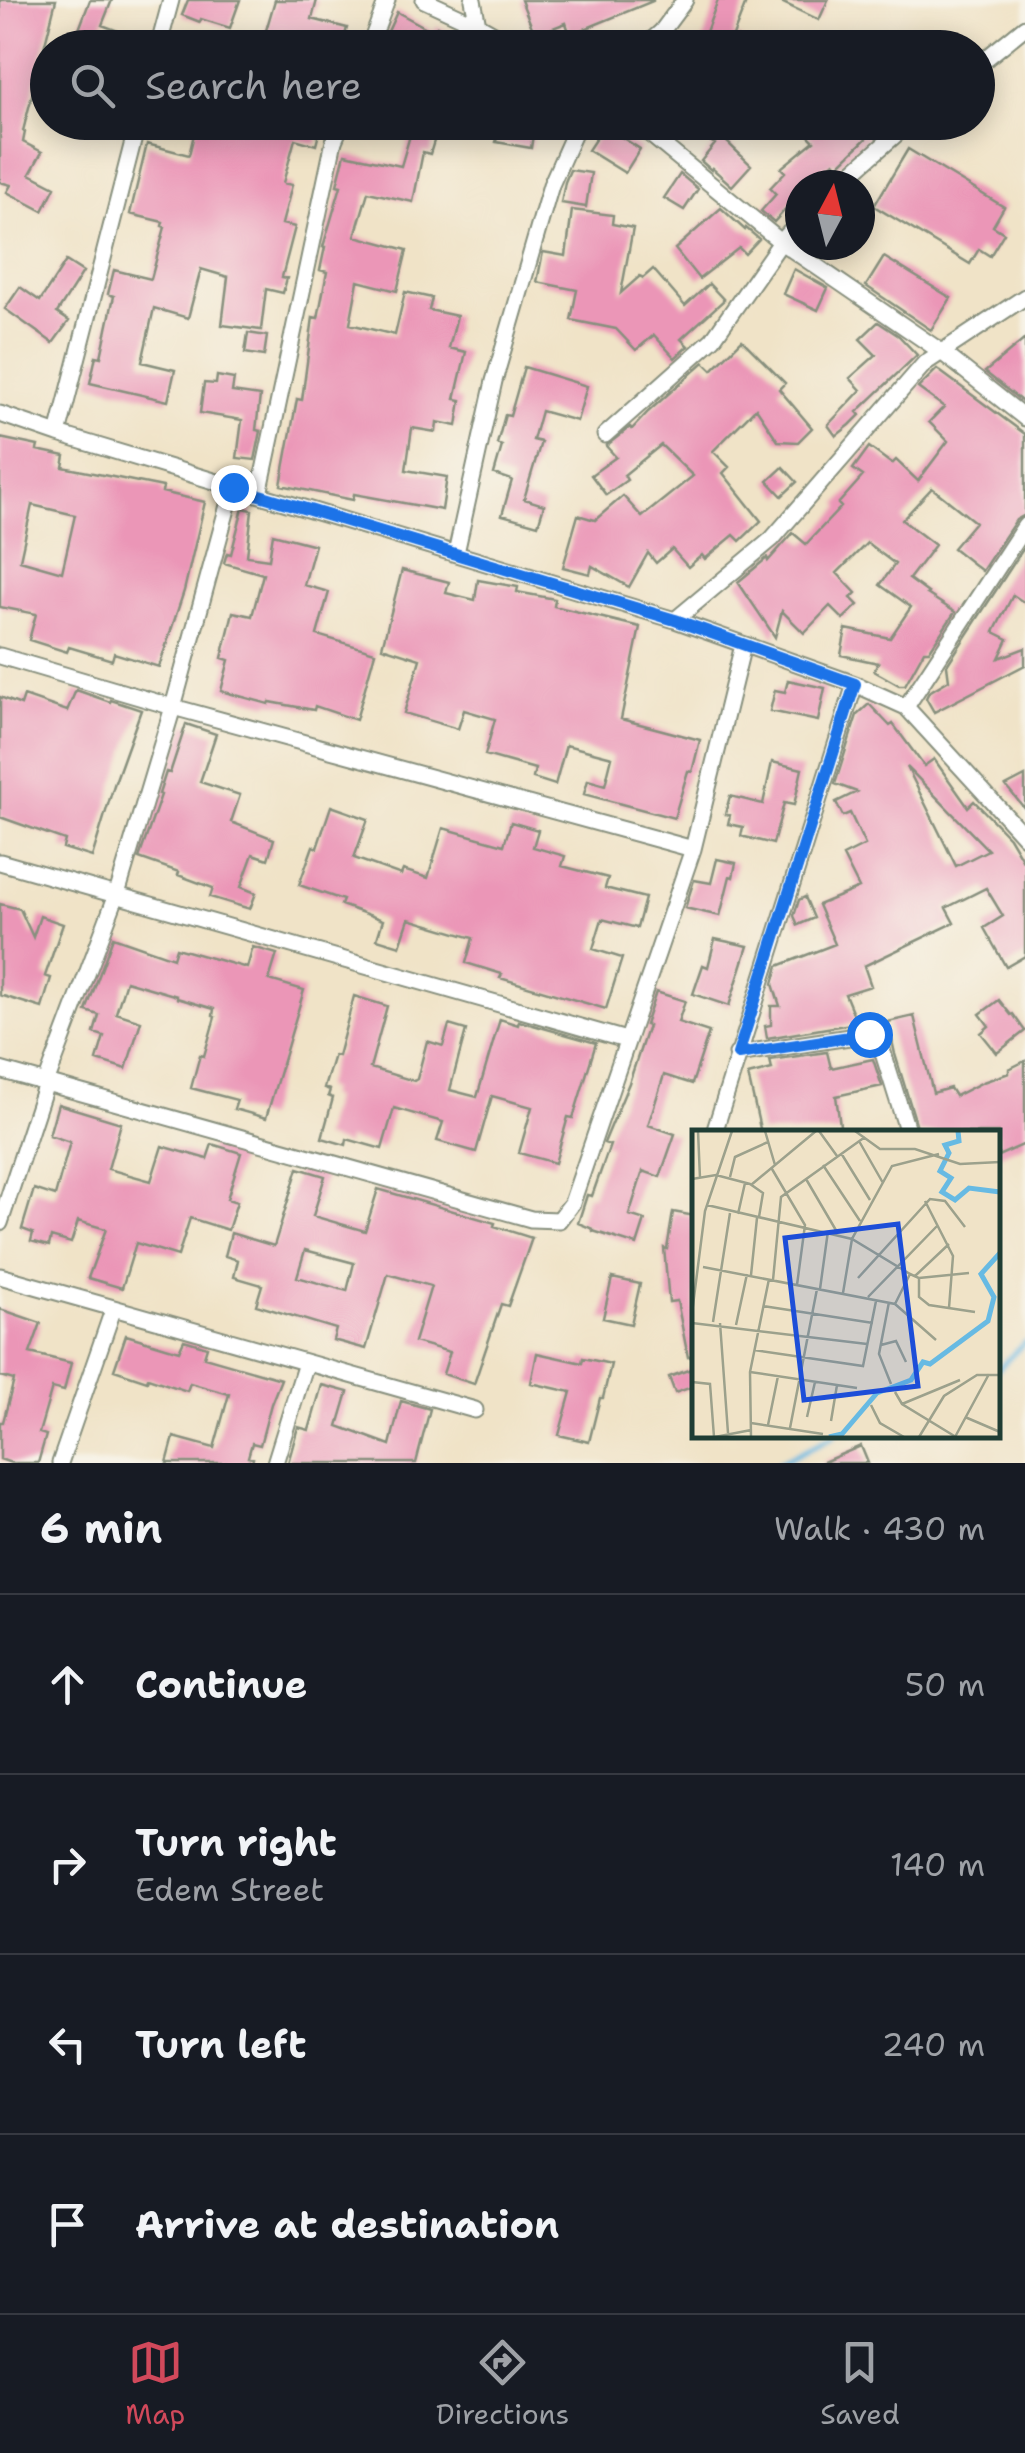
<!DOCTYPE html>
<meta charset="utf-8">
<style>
:root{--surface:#171b24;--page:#242831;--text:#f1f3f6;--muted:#9ea1a6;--line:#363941;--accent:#d1495b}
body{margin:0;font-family:"Shantell Sans",sans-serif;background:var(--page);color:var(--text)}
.compass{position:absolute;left:785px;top:170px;width:90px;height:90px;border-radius:50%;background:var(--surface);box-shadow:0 5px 25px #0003;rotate:7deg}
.stop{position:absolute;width:30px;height:30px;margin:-22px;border:8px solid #1a73e8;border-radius:50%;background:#fff}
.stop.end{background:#1a73e8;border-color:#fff;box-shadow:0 2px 10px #0008}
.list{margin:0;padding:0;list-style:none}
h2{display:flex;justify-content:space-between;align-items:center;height:130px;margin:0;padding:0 40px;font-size:42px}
h2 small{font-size:32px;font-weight:400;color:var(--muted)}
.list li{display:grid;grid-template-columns:65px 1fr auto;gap:30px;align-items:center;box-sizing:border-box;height:180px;padding:0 40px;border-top:2px solid var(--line)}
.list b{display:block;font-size:38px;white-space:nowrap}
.list p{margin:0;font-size:32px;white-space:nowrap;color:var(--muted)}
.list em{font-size:32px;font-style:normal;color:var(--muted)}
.icon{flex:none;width:55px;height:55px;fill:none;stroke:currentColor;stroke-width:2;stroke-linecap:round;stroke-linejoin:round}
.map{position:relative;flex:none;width:1025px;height:1463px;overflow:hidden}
.search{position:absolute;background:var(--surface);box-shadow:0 5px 25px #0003;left:30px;right:30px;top:30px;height:110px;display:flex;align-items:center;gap:25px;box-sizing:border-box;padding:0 35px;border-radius:55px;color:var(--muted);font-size:38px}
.sheet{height:850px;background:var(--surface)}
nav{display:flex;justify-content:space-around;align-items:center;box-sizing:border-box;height:140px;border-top:2px solid var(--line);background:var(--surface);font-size:28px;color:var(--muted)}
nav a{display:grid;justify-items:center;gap:5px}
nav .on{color:var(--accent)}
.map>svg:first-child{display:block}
</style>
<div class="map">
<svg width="1025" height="1463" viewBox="0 0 1025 1463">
<rect width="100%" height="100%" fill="#f7f3e8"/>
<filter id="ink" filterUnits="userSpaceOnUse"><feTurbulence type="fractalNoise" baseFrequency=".01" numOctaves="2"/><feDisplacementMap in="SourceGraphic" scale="20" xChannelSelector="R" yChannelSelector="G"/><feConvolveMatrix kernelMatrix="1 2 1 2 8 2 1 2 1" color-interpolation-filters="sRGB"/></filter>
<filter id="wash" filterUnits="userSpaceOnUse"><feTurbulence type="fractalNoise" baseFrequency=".0048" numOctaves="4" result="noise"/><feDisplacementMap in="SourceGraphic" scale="40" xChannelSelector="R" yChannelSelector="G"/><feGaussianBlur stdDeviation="2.25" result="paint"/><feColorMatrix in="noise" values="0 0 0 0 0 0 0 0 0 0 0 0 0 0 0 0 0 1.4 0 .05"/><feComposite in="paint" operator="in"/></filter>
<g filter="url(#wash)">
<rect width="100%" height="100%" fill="#f0e3c7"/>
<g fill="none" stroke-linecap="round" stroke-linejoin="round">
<path stroke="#67bae3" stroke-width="5" d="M998 1369 1025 1342
M779 1463 834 1436"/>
</g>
<g id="blocks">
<path fill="#eb96b7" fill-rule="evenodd" d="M0 0H56L23 131 25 132 23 142 42 152 30 174 55 187 43 211 7 192 11 185 0 182Z
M90 0H112L102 25 148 42 147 48H72Z
M188 0H240L230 28 201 19 200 22 182 15Z
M275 0H317L312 19 347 28 341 48H327L292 37 289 48H273L262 44Z
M521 0H653V1L570 35 566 23 535 35Z
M718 0H747L733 36 761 48H700Z
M777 0H828L819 20Z
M397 12 434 32 437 26 477 48H398L384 40Z
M197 122H322L316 145 295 139 283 183 292 185 282 224 295 227 282 277 287 278 283 293 266 289 261 330 222 325 228 277 201 269 188 318 154 308 142 362 175 370 168 401 90 383 96 356 101 357 114 296 108 294 114 270 151 279 165 227 162 226 163 222 130 214 147 144 189 155Z
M414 122 438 128 430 154 423 152 413 202 368 192 355 236 407 250 397 291 358 281 350 324 395 335 405 292 432 298 429 310 457 316 449 348 466 352 455 399 461 400 457 426 437 422 436 432 412 428 406 470 447 477 442 510 354 494 353 500 281 485 297 399 302 400 313 317 318 318 327 272 320 270 325 247H323L341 186 337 185 345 154 401 166Z
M500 122H535L531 148 496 142Z
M676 122H736L727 142 751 165 732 186 712 168 711 170 701 161 715 144Z
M815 122H846L853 130 860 122H883L838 166 834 162 827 168 824 167 807 185H800V193L774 222 761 211 776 194 770 188 785 172 781 168 814 141 805 132Z
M604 126 640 149 625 173 588 150Z
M908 149 1004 207 993 226 1004 233 990 256 979 249 970 264 874 206Z
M570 170 591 173 586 207 561 203 565 182Z
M680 174 698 189 684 210 664 198Z
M721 208 745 230 746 228 759 239 745 254 739 248 699 279 675 249Z
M572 210 613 215 612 224 633 228 621 293 640 276 643 278 653 269 685 306 709 284 724 300 681 339 688 346 675 358 654 335 636 350 616 329 571 320 577 290 537 282 543 252 566 256Z
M884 257 951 298 931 330 866 286Z
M66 261 83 272 57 313 69 321 53 343 5 309 20 287 40 301Z
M794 269 828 288 818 310 783 294Z
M878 322 899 336 917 355 857 412 860 415 850 425 836 436 828 425 861 390 850 378 876 355 860 339Z
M248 333 267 336 264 356 245 353Z
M1025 339V404L985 372Z
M742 340 785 383 779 389 812 428 798 442 778 441 756 408 713 451 729 467 723 473 761 521 740 541 734 535 705 559 702 555 688 567 672 549 656 563 648 553 629 587 592 566 590 574 563 567 578 515 595 520 623 496 642 517 693 476 661 445 624 475 627 480 606 495 591 475 616 457 606 446 630 427 632 429 648 412 704 362 712 370Z
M524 367 587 386 577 421 541 411 533 440 541 442 524 499 544 505 538 525 502 515 512 480 494 474 502 446 497 444 505 415 510 416Z
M937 369 1025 434V515L1016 520 982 571 953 548 975 522 932 488 902 520 935 545 909 579 928 593 927 594 955 612 929 651H924L905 685H899L874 671 878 663 841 655 846 629 890 638 911 607 880 585 895 564 867 543 837 573 856 593 851 598 858 605 843 619 830 606 804 633 782 611 775 637 738 582 767 558 768 561 793 533 806 544 841 507 838 504 863 476 853 469 869 447 892 464 896 460 918 481 948 441 929 422 944 407 918 388Z
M217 376 234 379 232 392 260 396 256 430 261 431 255 460 237 458 242 420 200 413 204 383 216 384Z
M0 438 38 446 37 450 65 456 63 467 163 487 162 492 205 502 184 591 159 667 114 653 112 660 69 647 67 652 29 640 36 614 0 607ZM32 505 75 515 62 572 20 560Z
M783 467 797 482 782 496 768 481Z
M243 508 252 510 247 556 269 559 273 534 315 545 304 585 329 592 317 635 375 652 356 720 315 706 314 710 270 702 269 704 221 691 229 660 222 658 233 612 252 616 263 574 224 563 227 553 231 554Z
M1025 546V603L1013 595 994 632 1008 639 999 658 1025 648V665L934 712 926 698 929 692 949 680 947 665Z
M402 570 449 582 446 593 475 600 478 580 518 587 517 592 555 599 554 606 640 627 621 719 700 740 692 772 688 771 674 818 584 794 588 780 605 785 612 757 566 745 555 785 533 778 535 769 485 755 495 719 464 710 458 729 404 713 420 659 382 647Z
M788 680 825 688 818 721 770 711 775 690 785 692Z
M76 690 110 702 111 700 141 710 114 785 92 857 63 848 65 840 0 817V697L21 705 24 696 67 711Z
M869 704 890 726 893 724 924 766 934 759 968 807 974 801 1009 837 1025 864V956L1006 967 984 928 1003 916 986 888 946 908 954 923 864 966 871 986 845 994 857 1023 767 1038 765 1026 771 1025V1006H780L773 984 778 966 835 944 818 905 859 888 843 856 865 845 850 813 843 816 836 802 857 792 835 784 857 715ZM907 767 913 773 988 850 956 866Z
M186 724 216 734 200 782 240 795 231 822 274 839 268 859 253 854 241 887 256 893 250 909 210 897 213 888 178 875 179 872 139 858 161 795 159 794 166 772 170 773Z
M772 762 802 769 794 805 784 803 773 844 741 836 743 827 728 824 730 815 725 814 730 796 763 804Z
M1025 776V809L1006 786Z
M331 806 368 819 354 858 401 875 403 870 428 878 443 828 504 845 511 822 538 830 533 847 565 856 562 866 608 878 605 888 645 898 637 928 602 919 593 949 622 958 606 1009 500 978 502 974 466 963 473 938 409 919 400 946 377 939 383 920 341 905 343 900 299 885 313 846 317 848Z
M717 859 736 863 733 877 730 876 720 916 685 908 694 880 711 883Z
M805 897 814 918 798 925 794 916 799 900Z
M0 904 20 909 33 937 40 916 63 924 45 976 51 978 42 1008 0 995Z
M113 937 173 958 176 948 247 968 253 947 277 954 269 980 304 990 266 1118 234 1109 237 1100 191 1088 200 1055 204 1056 215 1017 213 1016 214 1009 177 998V996L126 981 116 1013 141 1021 126 1069 97 1060 104 1036 94 1033 99 1015 86 1011Z
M715 939 748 946 729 1006 693 994 703 965 708 967Z
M656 992 685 1001 678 1022 709 1032 692 1084 664 1075 648 1125 675 1134 660 1177 643 1171 629 1215 645 1220 637 1245 593 1231V1229L578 1223 587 1195 592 1196 610 1145 604 1143 629 1083 648 1026 645 1025Z
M354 996 387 1006 370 1068 414 1081 417 1079 427 1041 443 1046 449 1025 466 1030 450 1090 477 1097 500 1019 518 1025 519 1021 596 1043 573 1118 568 1117 555 1163 519 1153 532 1107 492 1096 476 1152 437 1141 443 1122 394 1108 382 1149 347 1139 346 1145 322 1138 333 1098 328 1096 330 1090 324 1088 334 1055 338 1056Z
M999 1000 1011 1015 1013 1014 1025 1031 997 1053 981 1033 989 1026 980 1014Z
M914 1016 933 1093 950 1088 955 1096 983 1082 1009 1073V1069L1025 1061V1144L998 1156V1133H919L895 1054 888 1022Z
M827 1052 831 1068 873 1059 882 1086 836 1096 841 1133H761L748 1075 772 1069 770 1060Z
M58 1104 121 1123 108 1169 151 1181 162 1146 207 1159 212 1144 241 1153 227 1199 237 1202 228 1230 190 1218 178 1256 136 1243 122 1288 88 1278 106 1229 78 1221 71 1243 51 1237 49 1246 31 1241 33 1233 22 1229 34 1189 55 1196 70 1142 49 1135Z
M298 1168 325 1176 313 1216 365 1231 378 1189 495 1223 494 1226 532 1238 508 1306 501 1304 474 1384 443 1374 450 1352 414 1342 431 1286 388 1274 366 1349 333 1340 336 1329 256 1305 262 1285 234 1277 238 1260 225 1256 231 1233 274 1246ZM305 1250 354 1263 347 1291 297 1277Z
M673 1212 695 1216V1356L688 1357 677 1301 669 1302 664 1248 667 1249Z
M612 1278 640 1284 631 1324 603 1318Z
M0 1309 41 1323 30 1353 71 1363 64 1391 52 1388 39 1433 46 1435 38 1463H11L0 1459V1422H3L14 1380 0 1376Z
M126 1335 179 1351 184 1340 207 1347 204 1357 281 1379 271 1404 260 1445 252 1443 248 1457 253 1458 252 1463H167L174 1437 214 1448 229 1394 190 1383 187 1391 148 1378 147 1381 114 1370Z
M537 1353 582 1363 583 1358 611 1364 603 1398H600L589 1442 559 1435 571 1392 531 1383Z
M691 1369 695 1386 675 1393 669 1377Z
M322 1385 348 1392 338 1426 390 1445 401 1401 430 1409 416 1463H288L298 1427 309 1430Z
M861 1446 868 1463H821Z"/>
</g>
</g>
<g filter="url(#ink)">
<use href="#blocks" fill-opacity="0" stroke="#88907e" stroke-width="2.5"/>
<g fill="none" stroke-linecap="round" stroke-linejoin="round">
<g stroke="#88907e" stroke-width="19">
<path id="minor" d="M424 0 478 25 519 48
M473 0 478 25
M158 48 171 0
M369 48 387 0
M643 48 662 31 685 0
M978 65 1025 27
M635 122 781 242 943 353 1025 418
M838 185 910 122
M0 414 58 434 675 620 855 684 906 707 1025 837
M58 434 138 122
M605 435 713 339 781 242 800 221
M259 494 334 141 342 122
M456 553 494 381 551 185 579 122
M675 620 772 539 925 363 1025 297
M0 656 173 707 693 849
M906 707 1025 526
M0 862 626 1040
M737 1054 869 1034 878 1037 908 1133
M0 1070 531 1219 559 1220 572 1203 693 849 743 645
M714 1133 855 684
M0 1223 46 1083 117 894 173 707 233 487
M0 1276 475 1410
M60 1463 113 1310
M275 1463 306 1363"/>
</g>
<use href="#minor" stroke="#fff" stroke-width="15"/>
</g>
</g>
<g fill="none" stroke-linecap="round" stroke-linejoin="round" filter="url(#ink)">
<path stroke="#1a73e8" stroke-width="12" d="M233 487 675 620 855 684 738 1054 869 1034"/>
</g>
<g transform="translate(692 1130)">
<rect width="308" height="308" fill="#f0e3c7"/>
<path fill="none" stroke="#67bae3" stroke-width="5" d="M266 1 267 11 253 15 257 23 248 41 259 48 250 62 263 70 277 58 308 62M137 307 150 304 185 263 219 250 231 232 238 234 296 191 302 167 289 144 308 123"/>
<path fill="none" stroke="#9ca18c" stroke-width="2.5" d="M6 1 8 48M73 1 83 35M127 1 145 26M163 1 188 19H223L268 34 308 32M167 11 191 53M149 23 178 70M131 35 168 91M80 39 113 95 105 155M38 47 43 27 76 12M0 49 24 45 58 54 71 63 67 87M114 49 145 102M59 55 124 1M233 71 261 126 257 178M15 75 160 109 218 144 203 174M46 84 53 53M11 137 203 174 244 210M218 144 227 148V167L237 175 283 182M59 145 65 88M223 146 257 114M166 148 238 69 253 71 273 97M227 148 277 143M81 150 89 67 173 7M128 159 136 101M151 163 160 109 200 36 247 24M176 167 246 95M197 172 187 224 199 254M71 176 181 193M0 183 13 81 40 1M21 192 38 83M0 193 175 214M28 193 36 303M44 195 55 144M189 215 204 211 214 232M62 220 171 236 184 171M58 242 165 258M0 252 18 254 22 307M203 262 210 274 264 307M210 274 268 250M179 275 188 293 212 307M115 287 123 252M273 287 308 302M139 291 145 255M59 293 131 304M76 295 86 246M98 298 125 159M23 307 59 300M59 307 58 242 77 149M227 307 252 266 285 245H308M263 307 297 244"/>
<path fill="#1d4ed8" fill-opacity="0.15" stroke="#1d4ed8" stroke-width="5" d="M206 94 226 256 112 270 93 108Z"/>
<rect width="308" height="308" fill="none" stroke="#1f3d34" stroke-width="5"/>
</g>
</svg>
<svg class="compass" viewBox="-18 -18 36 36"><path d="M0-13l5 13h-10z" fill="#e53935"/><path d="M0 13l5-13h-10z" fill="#9ea1a6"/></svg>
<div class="stop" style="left:869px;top:1034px"></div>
<div class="stop end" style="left:233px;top:487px"></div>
<div class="search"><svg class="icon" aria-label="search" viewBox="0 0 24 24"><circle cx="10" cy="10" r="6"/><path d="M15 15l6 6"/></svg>Search here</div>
</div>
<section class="sheet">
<h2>6 min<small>Walk · 430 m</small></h2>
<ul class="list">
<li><svg class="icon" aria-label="ahead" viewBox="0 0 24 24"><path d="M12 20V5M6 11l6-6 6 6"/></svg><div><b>Continue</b></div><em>50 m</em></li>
<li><svg class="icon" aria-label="right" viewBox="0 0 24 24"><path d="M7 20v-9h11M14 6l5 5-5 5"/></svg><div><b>Turn right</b><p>Edem Street</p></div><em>140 m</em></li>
<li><svg class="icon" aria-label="left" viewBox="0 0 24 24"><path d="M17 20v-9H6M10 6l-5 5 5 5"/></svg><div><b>Turn left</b></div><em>240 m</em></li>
<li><svg class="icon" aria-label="arrive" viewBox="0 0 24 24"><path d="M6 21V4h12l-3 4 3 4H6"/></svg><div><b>Arrive at destination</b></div></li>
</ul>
</section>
<nav>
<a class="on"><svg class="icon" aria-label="map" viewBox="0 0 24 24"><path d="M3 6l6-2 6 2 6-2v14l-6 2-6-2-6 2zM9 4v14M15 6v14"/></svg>Map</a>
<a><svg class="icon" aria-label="directions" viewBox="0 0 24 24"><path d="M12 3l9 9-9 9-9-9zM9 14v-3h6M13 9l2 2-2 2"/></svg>Directions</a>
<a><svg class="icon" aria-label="saved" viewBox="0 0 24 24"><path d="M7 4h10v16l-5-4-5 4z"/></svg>Saved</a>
</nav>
